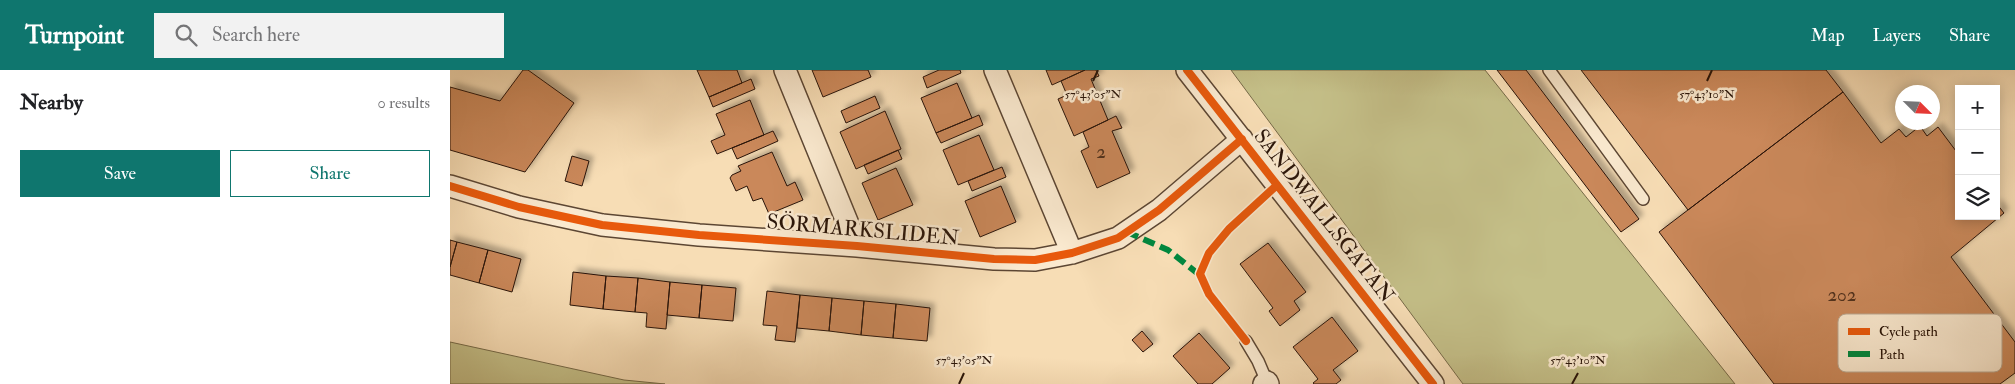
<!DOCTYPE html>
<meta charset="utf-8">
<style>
:root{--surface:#fff;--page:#f2f2f2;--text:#202124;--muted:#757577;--line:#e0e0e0;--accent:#0f766e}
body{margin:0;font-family:"IM FELL Double Pica",serif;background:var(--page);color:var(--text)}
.controls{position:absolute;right:15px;top:15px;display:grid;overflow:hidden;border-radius:0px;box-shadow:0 2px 12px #0003}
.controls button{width:45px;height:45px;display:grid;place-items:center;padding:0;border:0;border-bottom:1px solid var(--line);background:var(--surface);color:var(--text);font:25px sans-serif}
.compass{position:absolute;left:1445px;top:15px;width:45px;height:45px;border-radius:50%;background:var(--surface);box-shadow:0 2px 12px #0003;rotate:114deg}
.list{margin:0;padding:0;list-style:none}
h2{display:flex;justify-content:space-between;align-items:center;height:65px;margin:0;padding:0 20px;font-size:21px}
h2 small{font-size:16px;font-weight:400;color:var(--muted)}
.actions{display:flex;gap:10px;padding:15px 20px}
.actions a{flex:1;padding:11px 0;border:1px solid var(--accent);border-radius:0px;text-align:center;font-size:18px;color:var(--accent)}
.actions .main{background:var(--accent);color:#fff}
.icon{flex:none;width:28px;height:28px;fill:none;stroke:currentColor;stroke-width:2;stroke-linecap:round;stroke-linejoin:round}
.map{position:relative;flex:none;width:1565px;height:314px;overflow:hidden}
header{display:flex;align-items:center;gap:30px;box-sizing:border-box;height:70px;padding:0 25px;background:var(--accent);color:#fff}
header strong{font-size:24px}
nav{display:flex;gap:28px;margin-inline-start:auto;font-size:18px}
.search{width:350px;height:45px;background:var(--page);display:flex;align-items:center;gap:12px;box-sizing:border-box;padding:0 18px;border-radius:0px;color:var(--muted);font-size:19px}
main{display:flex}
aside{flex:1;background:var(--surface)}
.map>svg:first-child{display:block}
</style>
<header>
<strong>Turnpoint</strong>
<div class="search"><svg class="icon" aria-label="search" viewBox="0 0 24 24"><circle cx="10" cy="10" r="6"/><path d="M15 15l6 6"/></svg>Search here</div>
<nav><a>Map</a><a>Layers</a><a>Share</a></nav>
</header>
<main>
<aside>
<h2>Nearby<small>0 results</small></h2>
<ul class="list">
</ul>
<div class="actions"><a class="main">Save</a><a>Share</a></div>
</aside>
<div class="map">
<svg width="1565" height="314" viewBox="0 0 1565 314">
<defs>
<filter id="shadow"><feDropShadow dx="4.5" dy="-4.5" stdDeviation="2.5" flood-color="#0004"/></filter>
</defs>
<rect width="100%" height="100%" fill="#f7ddb5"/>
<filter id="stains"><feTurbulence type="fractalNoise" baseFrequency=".004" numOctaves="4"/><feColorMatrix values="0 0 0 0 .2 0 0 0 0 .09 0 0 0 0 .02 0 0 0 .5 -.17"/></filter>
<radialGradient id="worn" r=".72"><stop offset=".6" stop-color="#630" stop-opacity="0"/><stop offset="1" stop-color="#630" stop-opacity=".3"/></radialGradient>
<path fill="#c4bf88" stroke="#766a48" d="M781 0H1035L1285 314H1013Z
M0 272 174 310 215 314H0Z"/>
<path fill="#ca885a" stroke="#291408" filter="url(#shadow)" d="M73 0H78L124 33 75 102 0 80V17L50 31Z
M247 0H287L292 13 259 27Z
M362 0H418L421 7 373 27Z
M489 0H510L511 3 477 18 473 7Z
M596 0H635L602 15Z
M635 0H646L649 6 641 9 658 50 624 66 608 29 617 25 611 11Z
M1047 0H1076L1189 149 1171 162Z
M1131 0H1376L1393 22 1238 140Z
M301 9 305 19 263 37 259 27Z
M507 13 522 48 486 63 471 28Z
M1393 22 1431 73 1449 59 1456 67 1470 56 1477 66 1488 57 1509 85V146H1546V133L1554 143 1501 187 1565 272V303L1550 314H1324L1209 162Z
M425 26 430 38 396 53 391 41Z
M300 30 314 65 267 84 261 71 275 65 266 44Z
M435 41 451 79 406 99 390 62Z
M529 45 533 55 491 73 486 63Z
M666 46 672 58 662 61 680 103 647 118 631 81 639 77 633 62Z
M323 61 328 71 287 89 282 78Z
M529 65 544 100 508 115 493 80Z
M448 80 452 89 418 104 414 95Z
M322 82 337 116 345 112 353 130 319 144 312 128 303 131 297 116 286 121 280 108 282 105 291 101 288 96Z
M122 86 139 91 132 116 115 111Z
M552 97 556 107 522 121 518 111Z
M446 98 463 135 428 150 412 113Z
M551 116 566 152 530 167 515 131Z
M0 170 7 172 0 197Z
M7 172 38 180 29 213 0 205V197Z
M818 173 856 222 844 231 850 240 830 256 819 241 823 238 790 194Z
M38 180 71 189 62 222 29 213Z
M123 202 156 206 153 239 120 235Z
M156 206 188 208 185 242 153 239Z
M188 208 220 212 216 259 196 257 197 243 185 242Z
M220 212 252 215 249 248 217 245Z
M252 215 286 218 283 251 249 248Z
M317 221 350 225 345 272 325 270 327 256 313 255Z
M350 225 382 228 379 261 347 258Z
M382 228 414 231 411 265 379 261Z
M414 231 446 234 443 268 411 265Z
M446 234 480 238 477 271 443 268Z
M882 247 908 281 883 300 891 310 886 314H864L863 313 868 309 843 277Z
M692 261 703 274 693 282 682 270Z
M749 263 780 298 762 314H748L723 286Z"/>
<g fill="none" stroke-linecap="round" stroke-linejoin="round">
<g stroke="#5c4633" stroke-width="14">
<path id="service" d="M1099 0 1193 129
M796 271 808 291 817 312"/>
</g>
<g stroke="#5c4633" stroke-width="24">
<path id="minor" d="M335 0 407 176
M545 0 622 183
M737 0 983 314
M0 116 69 137 152 155 249 165 407 176 544 189 585 190 622 183 668 168 709 140 792 69
M814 314 817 312 818 314"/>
</g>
<use href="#service" stroke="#fae9cf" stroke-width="11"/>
<use href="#minor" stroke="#fae9cf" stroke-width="21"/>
<path stroke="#00873e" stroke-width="6" stroke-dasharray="12 6" stroke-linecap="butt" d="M677 162 718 180 751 206"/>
<g stroke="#fae9cf" stroke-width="11">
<path id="cycleway" d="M737 0 983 314
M0 116 69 137 152 155 249 165 407 176 544 189 585 190 622 183 668 168 709 140 792 69
M796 271 759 224 750 204 759 183 779 159 827 115"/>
</g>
<use href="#cycleway" stroke="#e8590c" stroke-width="8"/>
</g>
<path fill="none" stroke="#291408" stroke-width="2" d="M643 11 648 0M1257 11 1262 0M509 314 514 303M1122 314 1128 303"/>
<g text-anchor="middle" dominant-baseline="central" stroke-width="5" stroke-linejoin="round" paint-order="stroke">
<g font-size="19" fill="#51311c">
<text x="651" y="82">2</text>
<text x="1392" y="225">202</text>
</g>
<g font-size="21" fill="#291408" stroke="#fae9cf">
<text transform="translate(874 146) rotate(52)">SANDWALLSGATAN</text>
<text transform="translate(413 160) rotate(5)">SÖRMARKSLIDEN</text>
</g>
</g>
<rect x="1388" y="244" width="164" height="58" rx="8" fill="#fae9cf" stroke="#bba993" stroke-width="1"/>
<rect x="1398" y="258" width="22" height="7" fill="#e8590c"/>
<rect x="1398" y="281" width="22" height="6" fill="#00873e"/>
<g font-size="14" fill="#291408">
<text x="1429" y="266">Cycle path</text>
<text x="1429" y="289">Path</text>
</g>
<g font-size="12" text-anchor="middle" fill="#291408" stroke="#fae9cf" stroke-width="5" stroke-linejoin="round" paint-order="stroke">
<text x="643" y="28">57°43'05"N</text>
<text x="1257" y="28">57°43'10"N</text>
<text x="514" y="294">57°43'05"N</text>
<text x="1128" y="294">57°43'10"N</text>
</g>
<rect width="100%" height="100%" filter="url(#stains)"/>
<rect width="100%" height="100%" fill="url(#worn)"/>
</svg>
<div class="controls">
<button>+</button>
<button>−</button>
<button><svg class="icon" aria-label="layers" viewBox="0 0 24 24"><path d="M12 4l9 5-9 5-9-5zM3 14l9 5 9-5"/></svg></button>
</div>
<svg class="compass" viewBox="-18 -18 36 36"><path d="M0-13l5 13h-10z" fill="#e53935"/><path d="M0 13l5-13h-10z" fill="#757577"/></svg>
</div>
</main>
